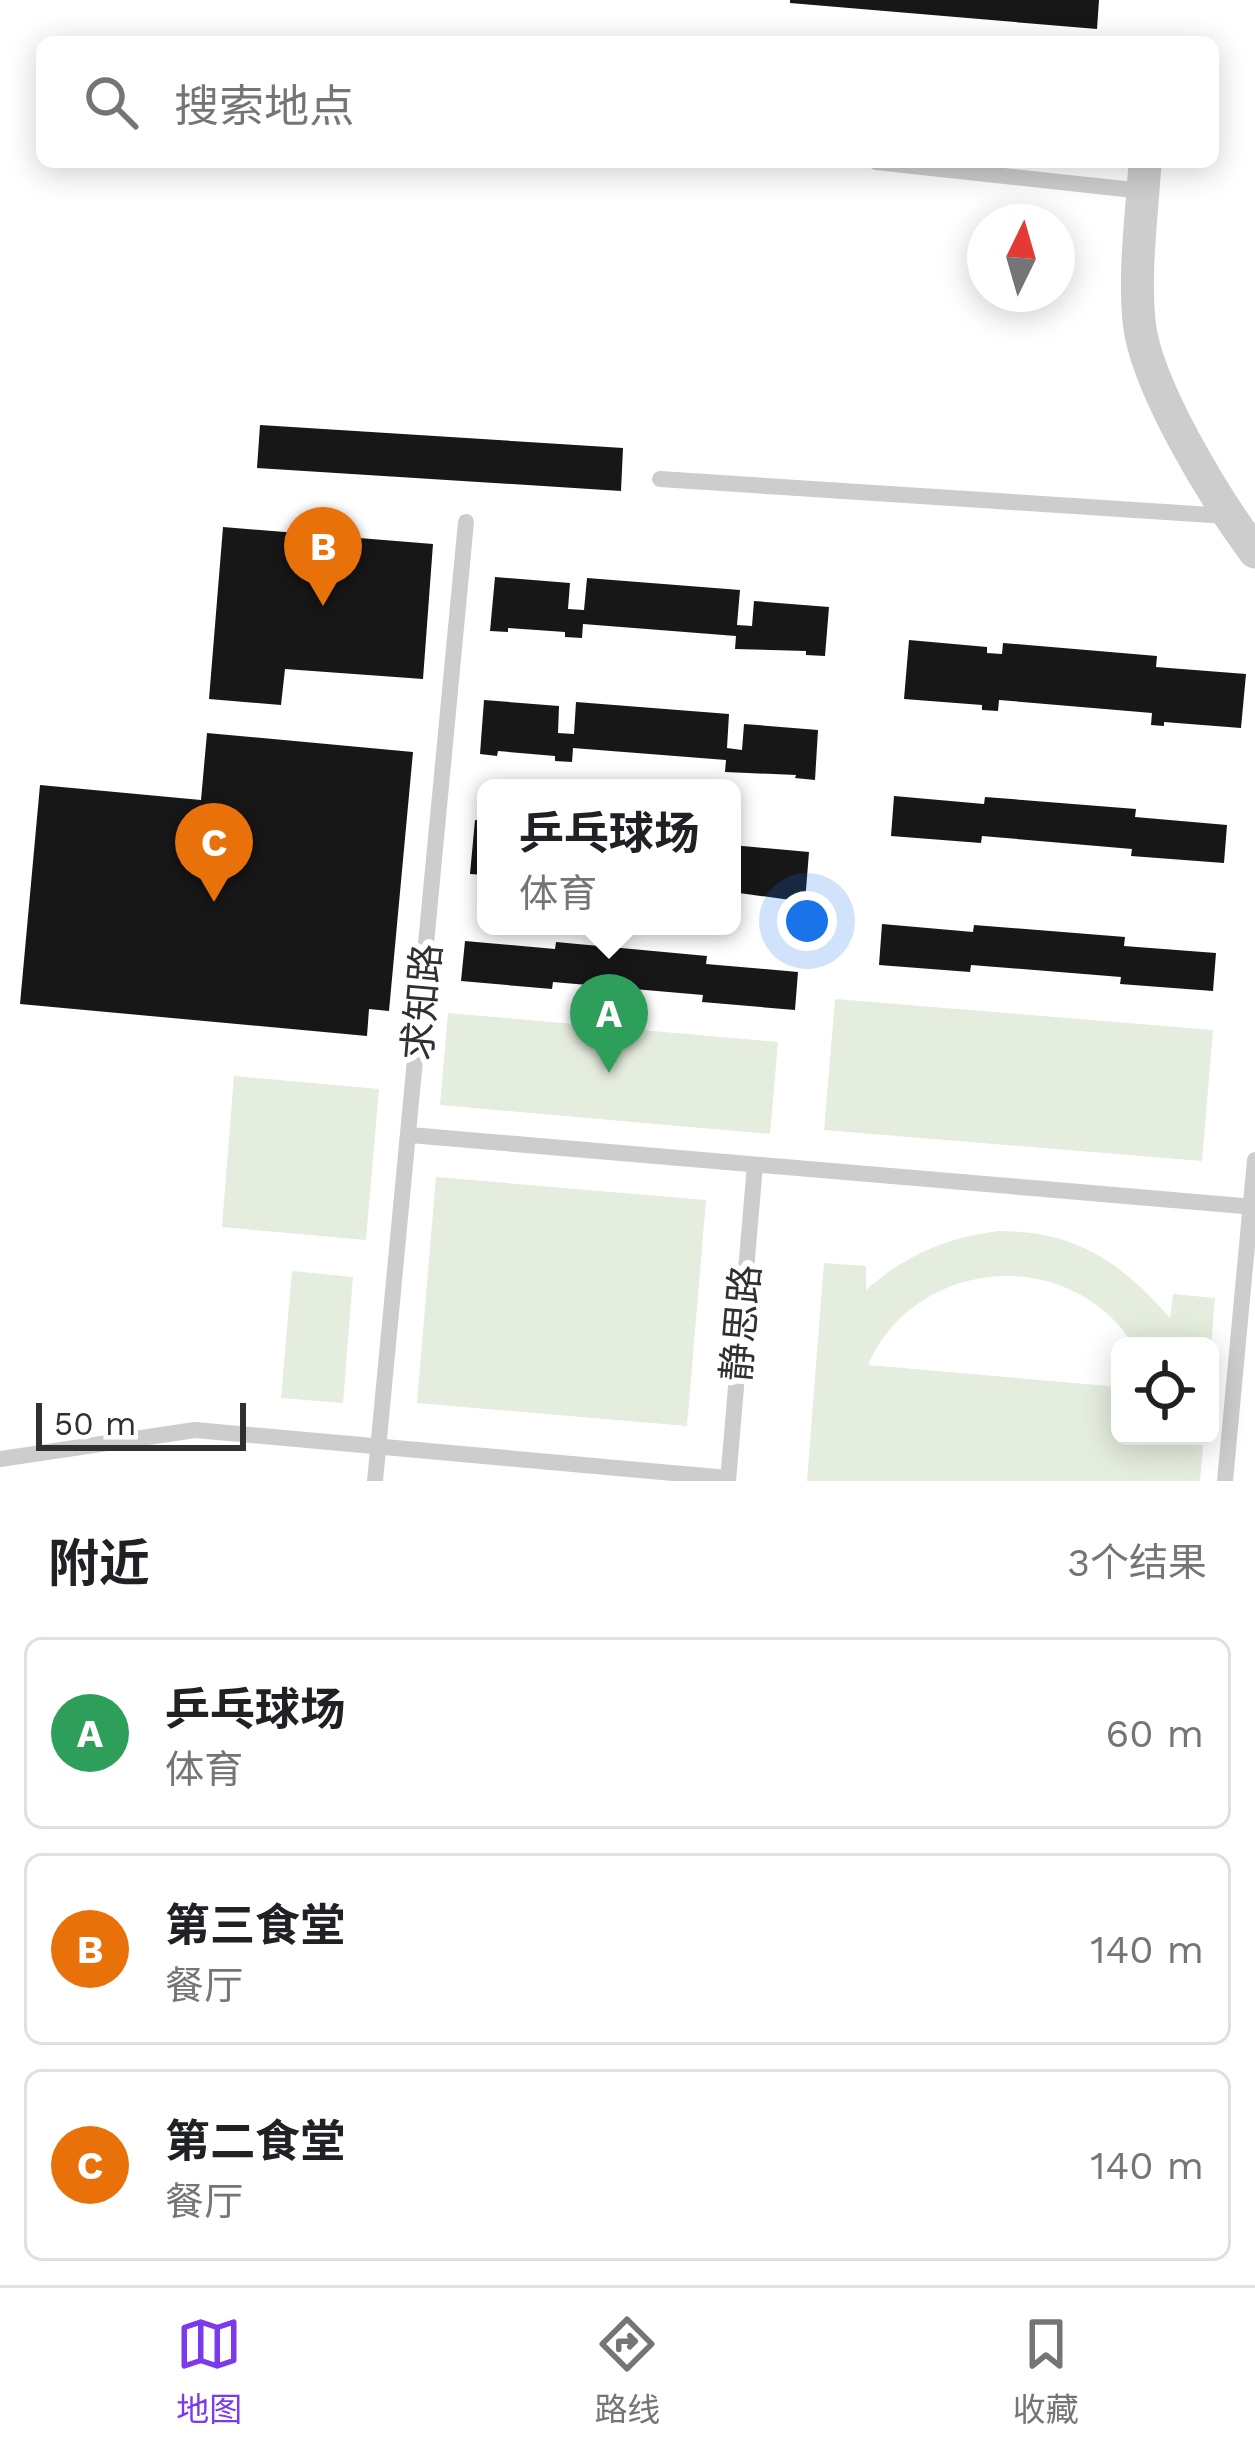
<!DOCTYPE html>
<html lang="zh">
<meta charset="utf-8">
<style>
:root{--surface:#fff;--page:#f6f6f6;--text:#202124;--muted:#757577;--line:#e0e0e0;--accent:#7c3aed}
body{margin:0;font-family:"Work Sans","Noto Sans SC",sans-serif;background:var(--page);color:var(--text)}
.controls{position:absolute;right:36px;bottom:36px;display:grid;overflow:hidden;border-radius:18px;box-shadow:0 6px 30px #0003}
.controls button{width:108px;height:108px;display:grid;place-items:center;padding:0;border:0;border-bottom:3px solid var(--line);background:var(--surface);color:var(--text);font:60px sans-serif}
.compass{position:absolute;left:967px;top:204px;width:108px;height:108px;border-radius:50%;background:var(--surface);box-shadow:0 6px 30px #0003;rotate:5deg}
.scale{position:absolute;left:36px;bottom:30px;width:210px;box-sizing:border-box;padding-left:12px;border:6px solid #303030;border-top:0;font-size:33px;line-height:42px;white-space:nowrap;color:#303030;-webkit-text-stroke:9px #fff;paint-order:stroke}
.you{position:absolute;left:807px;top:921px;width:42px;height:42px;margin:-30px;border:9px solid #fff;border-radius:50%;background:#1a73e8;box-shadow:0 0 0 18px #1a73e833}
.badge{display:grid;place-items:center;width:78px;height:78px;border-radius:50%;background:var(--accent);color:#fff;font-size:39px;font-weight:700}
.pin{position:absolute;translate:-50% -99px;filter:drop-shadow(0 3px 6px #0008)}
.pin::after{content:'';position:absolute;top:63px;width:42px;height:36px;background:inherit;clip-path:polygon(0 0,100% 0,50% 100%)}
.popup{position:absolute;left:477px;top:779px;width:264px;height:156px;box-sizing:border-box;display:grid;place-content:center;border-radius:18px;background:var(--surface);filter:drop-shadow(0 3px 9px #0005);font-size:39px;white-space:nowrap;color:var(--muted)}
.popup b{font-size:45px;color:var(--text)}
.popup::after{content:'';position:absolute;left:50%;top:100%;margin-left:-24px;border:24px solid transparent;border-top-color:var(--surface)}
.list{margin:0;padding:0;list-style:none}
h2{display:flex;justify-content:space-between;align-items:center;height:156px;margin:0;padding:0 48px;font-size:51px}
h2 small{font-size:39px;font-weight:400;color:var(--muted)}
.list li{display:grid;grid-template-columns:78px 1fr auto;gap:36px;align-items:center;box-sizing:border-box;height:192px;margin:0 24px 24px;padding:0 24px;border:3px solid var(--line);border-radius:18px}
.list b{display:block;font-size:45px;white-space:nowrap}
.list p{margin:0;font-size:39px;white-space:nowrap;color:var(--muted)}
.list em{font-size:39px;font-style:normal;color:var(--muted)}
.icon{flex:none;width:66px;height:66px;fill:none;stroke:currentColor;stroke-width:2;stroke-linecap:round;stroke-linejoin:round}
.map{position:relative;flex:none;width:1255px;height:1481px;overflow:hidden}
.search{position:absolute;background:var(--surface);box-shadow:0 6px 30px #0003;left:36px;right:36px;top:36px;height:132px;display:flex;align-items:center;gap:30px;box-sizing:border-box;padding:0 42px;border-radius:18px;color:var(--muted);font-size:45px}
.sheet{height:804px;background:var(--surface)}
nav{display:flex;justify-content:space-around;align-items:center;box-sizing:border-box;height:168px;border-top:3px solid var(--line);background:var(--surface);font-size:33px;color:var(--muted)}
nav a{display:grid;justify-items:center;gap:6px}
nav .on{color:var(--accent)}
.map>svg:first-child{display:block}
</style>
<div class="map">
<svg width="1255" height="1481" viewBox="0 0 1255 1481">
<rect width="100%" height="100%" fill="#fff"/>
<path fill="#e5edde" d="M835 999 1213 1030 1202 1161 824 1130Z
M448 1013 778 1042 770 1134 440 1105Z
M234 1076 379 1089 366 1240 222 1227Z
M436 1177 706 1200 687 1426 417 1403Z
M998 1231C1075 1231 1120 1261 1170 1318L1173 1294 1215 1298 1210 1358V1346H1134C1072 1245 916 1255 868 1365L1120 1387V1436H1204L1200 1481H807L824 1263 866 1266V1290C906 1255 945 1238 998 1231Z
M292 1271 353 1277 343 1403 281 1398Z"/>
<path fill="#171717" d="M790 0H1099L1097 29 790 3Z
M260 425 623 448 621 491 257 468Z
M223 527 433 544 423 679 285 669 281 705 209 699Z
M495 577 570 583 568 609 584 610 587 578 740 590 737 625 752 626 754 601 829 607 825 656 806 655V651L735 649 736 636 583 624 582 638 565 637V632L508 628V632L490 631Z
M909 640 987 647V653L1002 654 1003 643 1157 656 1156 667 1246 674 1241 728 1164 722V726L1151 725 1152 713 999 700 998 711 982 710V705L904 699Z
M484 700 559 706 558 733 574 734 576 702 729 714 727 748 742 750 744 724 818 730 815 780 795 778 796 775 725 772 726 760 573 748 572 762 555 761V756L498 751 497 756 480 754Z
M207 733 413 752 389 1011 369 1009 367 1036 20 1004 40 785 201 800Z
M894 796 984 804 985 797 1136 809 1135 817 1227 825 1224 863 1131 856 1132 849 982 836 981 843 891 836Z
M475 820 486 821V875L470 874Z
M732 845 809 852 805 902 732 892Z
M882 924 973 932 974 925 1125 937 1124 946 1216 953 1213 991 1120 984 1121 977 971 965 970 972 879 965Z
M465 941 555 949 556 942 707 956 706 964 798 972 795 1010 702 1002 703 995 553 982 552 989 461 981Z"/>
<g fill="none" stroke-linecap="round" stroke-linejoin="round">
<path stroke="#cdcdcd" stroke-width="16" d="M876 162 1143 191
M660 479 1227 516
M410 1135 1255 1207
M0 1459 195 1430 728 1478
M375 1481 466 522
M728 1481 755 1165
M1225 1481 1255 1160"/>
<path stroke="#cdcdcd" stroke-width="33" d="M1145 162C1142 214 1134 269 1139 321 1145 385 1216 500 1255 552"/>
</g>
<g text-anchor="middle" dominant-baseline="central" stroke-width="12" stroke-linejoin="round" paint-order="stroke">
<g font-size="39" fill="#303030" stroke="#fff">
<text transform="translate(422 1002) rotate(-85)">求知路</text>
<text transform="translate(741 1323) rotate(-85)">静思路</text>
</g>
</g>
</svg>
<div class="controls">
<button><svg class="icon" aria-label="locate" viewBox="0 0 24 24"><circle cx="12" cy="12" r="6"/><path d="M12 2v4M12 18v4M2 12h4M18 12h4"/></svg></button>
</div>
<svg class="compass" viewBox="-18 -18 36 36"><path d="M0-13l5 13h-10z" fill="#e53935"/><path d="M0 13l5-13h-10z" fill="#757577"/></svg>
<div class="scale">50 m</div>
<div class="you"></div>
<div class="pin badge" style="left:609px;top:1073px;background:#2e9e5b">A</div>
<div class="popup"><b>乒乓球场</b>体育</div>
<div class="pin badge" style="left:323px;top:606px;background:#e8710a">B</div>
<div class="pin badge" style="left:214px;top:902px;background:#e8710a">C</div>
<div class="search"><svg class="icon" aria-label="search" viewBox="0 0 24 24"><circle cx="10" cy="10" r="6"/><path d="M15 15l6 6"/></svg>搜索地点</div>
</div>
<section class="sheet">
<h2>附近<small>3个结果</small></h2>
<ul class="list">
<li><span class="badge" style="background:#2e9e5b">A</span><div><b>乒乓球场</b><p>体育</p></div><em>60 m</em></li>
<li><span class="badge" style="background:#e8710a">B</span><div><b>第三食堂</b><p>餐厅</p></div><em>140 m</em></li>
<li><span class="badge" style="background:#e8710a">C</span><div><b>第二食堂</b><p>餐厅</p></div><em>140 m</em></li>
</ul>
</section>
<nav>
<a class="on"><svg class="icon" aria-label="map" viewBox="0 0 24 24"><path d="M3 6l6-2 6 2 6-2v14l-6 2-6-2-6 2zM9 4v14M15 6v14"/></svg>地图</a>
<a><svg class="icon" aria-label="directions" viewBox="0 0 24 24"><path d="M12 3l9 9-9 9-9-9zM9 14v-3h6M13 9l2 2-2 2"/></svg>路线</a>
<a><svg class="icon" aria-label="saved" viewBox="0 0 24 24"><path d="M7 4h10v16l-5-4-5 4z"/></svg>收藏</a>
</nav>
